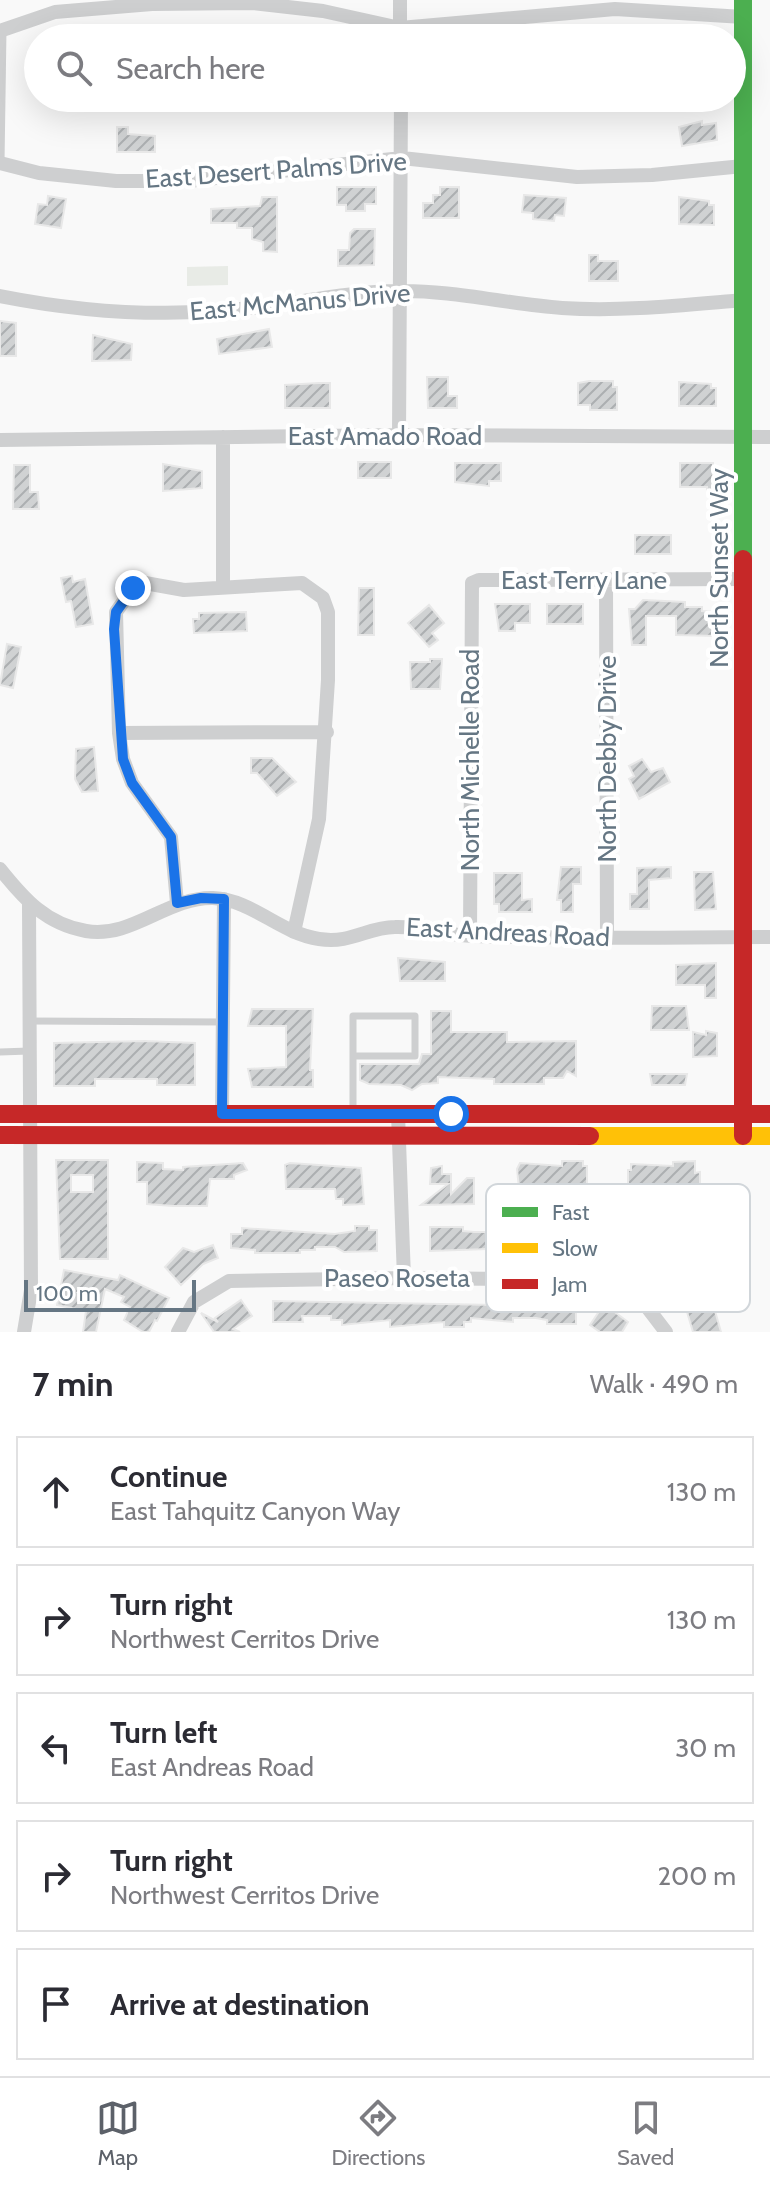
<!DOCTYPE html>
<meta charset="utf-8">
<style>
:root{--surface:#fff;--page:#f7f7f7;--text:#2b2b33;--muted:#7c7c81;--line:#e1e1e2;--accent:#5c6169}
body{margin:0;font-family:Cabin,sans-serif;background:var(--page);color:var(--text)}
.scale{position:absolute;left:24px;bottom:20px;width:172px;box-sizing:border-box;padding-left:8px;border:4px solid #657683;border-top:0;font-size:22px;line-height:28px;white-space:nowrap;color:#657683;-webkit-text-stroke:6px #fff;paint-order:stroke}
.stop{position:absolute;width:24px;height:24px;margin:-18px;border:6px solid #1a73e8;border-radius:50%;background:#fff}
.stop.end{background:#1a73e8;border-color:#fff;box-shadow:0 2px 8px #0008}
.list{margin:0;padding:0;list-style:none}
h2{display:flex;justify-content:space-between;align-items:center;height:104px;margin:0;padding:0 32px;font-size:34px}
h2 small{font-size:26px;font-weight:400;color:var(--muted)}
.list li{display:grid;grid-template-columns:52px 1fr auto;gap:24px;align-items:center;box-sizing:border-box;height:112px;margin:0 16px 16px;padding:0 16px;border:2px solid var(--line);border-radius:0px}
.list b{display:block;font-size:30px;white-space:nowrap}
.list p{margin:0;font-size:26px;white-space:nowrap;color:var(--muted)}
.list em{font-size:26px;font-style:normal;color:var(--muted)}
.icon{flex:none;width:44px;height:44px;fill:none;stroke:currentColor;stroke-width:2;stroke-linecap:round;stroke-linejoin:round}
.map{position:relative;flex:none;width:770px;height:1332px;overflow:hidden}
.search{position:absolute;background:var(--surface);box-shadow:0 8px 32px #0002;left:24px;right:24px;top:24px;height:88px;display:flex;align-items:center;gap:20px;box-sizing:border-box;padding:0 28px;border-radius:44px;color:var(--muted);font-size:30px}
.sheet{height:744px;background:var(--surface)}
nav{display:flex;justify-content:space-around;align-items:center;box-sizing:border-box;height:112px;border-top:2px solid var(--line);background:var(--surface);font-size:22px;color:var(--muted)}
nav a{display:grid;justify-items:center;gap:4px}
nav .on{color:var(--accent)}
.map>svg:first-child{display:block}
</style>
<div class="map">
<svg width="770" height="1332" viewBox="0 0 770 1332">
<defs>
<pattern id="building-hatch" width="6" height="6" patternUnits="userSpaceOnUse" patternTransform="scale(2)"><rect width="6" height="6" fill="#d0d2d3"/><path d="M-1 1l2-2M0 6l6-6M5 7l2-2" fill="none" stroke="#acafb1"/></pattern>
</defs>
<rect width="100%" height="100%" fill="#f9f9f9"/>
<path fill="#e8ebe6" d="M228 266V285L187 286V267Z"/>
<path fill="url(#building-hatch)" stroke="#e8e8e8" stroke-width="2" fill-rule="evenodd" d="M702 121V125L716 123 717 140 682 146 679 127Z
M117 127H128V134L155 136V152H117Z
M337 187H376V204H365V211H346V205H337Z
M440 187H459V218H423V203H433V195H440Z
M524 195 566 198 564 216 555 215 554 221 533 219V213L522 212Z
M48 196 66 199 61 228 35 224 38 204 47 205Z
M262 197H277V252L263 251V242L252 239V228H237V223H211V209L260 206Z
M679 197 709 201V205H714V225L679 224Z
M354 229H375L374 265 338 266V250H349L350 233Z
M589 255H598V261H618V281H589Z
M0 321 16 323V356H0Z
M269 329 272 347 219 354 217 339Z
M93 335 132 344 131 360 92 361Z
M427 377H448V396H457V408H428Z
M589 381H613V387H617V410H590V405H578V383Z
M679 382 711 384V388H716V406H679Z
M319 383H330V408H285V385Z
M358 462H391V478H358Z
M455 463H501V481H489V486L455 482Z
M680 463H713V482H719V495H707V487H680Z
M163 464 202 471V488L163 491Z
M14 465H30V492H38L39 509H13Z
M635 535H671V554H635Z
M72 576 73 582 85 579 93 624 76 627 71 601 66 602 61 578Z
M359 588H374V635H358Z
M643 600 685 602V607H702V611L717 612V636L676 635V616H646V645H632L629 609H635Z
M495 604H530V623H515V631H499Z
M547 604H583V624H547Z
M429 605 444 623 432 633 438 640 429 647 408 623Z
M246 612 247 631 194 633 193 619H199V613Z
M7 644 21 647 13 688 0 685Z
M430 659H442L440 689H411L410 662H430Z
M94 747 98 791 82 792 75 779 76 749Z
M251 758H272L296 782 277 796 257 773H251Z
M642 759 651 772 663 768 670 782 639 799 629 779 634 776 629 766Z
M561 867H581V884H573V912H561V900H557Z
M671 867V878L649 880V909H630V894H637V868Z
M694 872H713L716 909 695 910Z
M494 873H522V900L532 899V912H499V904H494Z
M398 958 445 962V981H400Z
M716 963V998H705V985H676V965Z
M652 1006H686L689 1030H651Z
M252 1009H313L310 1070H313V1087H252L248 1069 286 1067V1026H248Z
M431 1011H451V1032H507V1042L576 1041V1076L567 1071 563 1078H544V1084H494V1079L438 1077V1083L422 1084 412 1090 401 1085 369 1084 360 1080V1064H419L422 1054H431Z
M706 1031 717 1033V1056L693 1057V1032L706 1035Z
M145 1041 195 1043V1085H157V1079H95V1086H54V1043Z
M650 1074H687L685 1085H652Z
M56 1160H108V1259H60ZM71 1175H93V1192H71Z
M562 1161H583V1166H587V1189H581L578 1200 542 1205 520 1198 517 1169 520 1163 562 1166Z
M695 1161V1173L700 1172V1204H637L633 1192H628V1170H631V1164L673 1166V1162Z
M137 1162 163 1163V1169L183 1170V1167L243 1163 247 1170 234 1175V1179H210L207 1206H173L147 1204V1182H137Z
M290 1163 361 1168 364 1204 343 1205V1199H336L335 1189H286L285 1165Z
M442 1166V1174H451V1194L467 1178H474V1204L421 1205 448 1184H430L431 1168Z
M550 1225H579V1251L538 1248V1244H514V1248L430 1251V1227H463V1231L474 1232H507L506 1227H524V1232H550Z
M355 1226H369V1230H377V1251L344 1252 335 1247H315V1250H300V1253H255V1250L231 1248V1234H242V1228L335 1234 355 1231Z
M213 1245 218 1258 203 1264 181 1285 165 1267 183 1248 194 1252Z
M64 1270 118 1280 120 1275 169 1298 157 1321 155 1320 149 1332H143L124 1320 130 1307 121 1302 124 1297 105 1289 96 1332H83L86 1311 57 1305Z
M241 1300 252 1316 233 1329 240 1332H214L201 1313 218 1322 215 1318Z
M576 1300V1324H547V1320L536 1318H513V1322L471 1318V1322H464V1327H444V1322L390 1327V1320L342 1325V1320H331V1316H302L303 1322H273V1301L497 1305V1301Z
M604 1304 628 1322 622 1332H600L590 1325Z
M713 1304 721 1332H693L687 1312Z"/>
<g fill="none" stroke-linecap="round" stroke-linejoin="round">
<path stroke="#cecfd0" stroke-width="7" d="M1 163 3 30
M29 1021 223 1022
M0 1052 29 1051
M353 1112V1016H415V1056H353"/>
<path stroke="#cecfd0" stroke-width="14" d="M400 0V36
M0 31 55 12 152 4 253 3 323 11 400 28 615 9 743 17
M0 163 39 173 116 181H188L402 158 577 177 652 175 743 166
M0 296C76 311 152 317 230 310 286 306 341 292 398 291 453 290 507 304 562 308 622 312 684 305 744 300
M399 435 401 98
M223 437V585
M0 440 399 435 770 437
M606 580 607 938
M119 733 327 732
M0 869C24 899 46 924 86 931 132 939 167 897 213 898 253 900 279 933 319 939 352 944 367 927 395 927 421 926 447 936 473 936 572 939 671 938 770 937
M177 903 171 837 132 783 123 759 119 733 116 612 133 588 145 583 184 590 302 583 323 598 328 612V680L319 819 294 932
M470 936 472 583 479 580 745 579
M222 1114 224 899
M398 1114 404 1278
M24 1332 31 1290 29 905
M178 1332 194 1302 229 1281 404 1278 600 1280 640 1298 666 1332"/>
<path stroke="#4caf50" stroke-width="18" d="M743 0V559"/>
<path stroke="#ffc107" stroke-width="18" d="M590 1136H770"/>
<path stroke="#c62828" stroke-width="18" d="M743 559V1136
M0 1114H770
M0 1135 590 1136"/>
</g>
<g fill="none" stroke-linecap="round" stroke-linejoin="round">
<path stroke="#1a73e8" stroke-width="10" d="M133 588 116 612 114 629 123 759 132 783 171 837 177 903 201 898 224 899 222 1114H451"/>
</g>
<g text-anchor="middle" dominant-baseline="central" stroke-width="8" stroke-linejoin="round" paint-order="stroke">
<g font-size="26" fill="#657683" stroke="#fff">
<text transform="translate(276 170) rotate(-4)">East Desert Palms Drive</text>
<text transform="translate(300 302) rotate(-5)">East McManus Drive</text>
<text x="385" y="436">East Amado Road</text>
<text transform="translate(719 568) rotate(-90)">North Sunset Way</text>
<text x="584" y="580">East Terry Lane</text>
<text transform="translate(607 759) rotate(-90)">North Debby Drive</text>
<text transform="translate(470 760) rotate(-90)">North Michelle Road</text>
<text transform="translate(508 932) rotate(3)">East Andreas Road</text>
<text x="397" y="1278">Paseo Roseta</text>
</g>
</g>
<rect x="486" y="1184" width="264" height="128" rx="12" fill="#fff" stroke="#d1d6da" stroke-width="2"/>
<rect x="502" y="1207" width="36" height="10" fill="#4caf50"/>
<rect x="502" y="1243" width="36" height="10" fill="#ffc107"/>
<rect x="502" y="1279" width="36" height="10" fill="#c62828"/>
<g font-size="22" fill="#657683">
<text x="552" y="1220">Fast</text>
<text x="552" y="1256">Slow</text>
<text x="552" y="1292">Jam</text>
</g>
</svg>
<div class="scale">100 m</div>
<div class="stop" style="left:451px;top:1114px"></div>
<div class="stop end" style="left:133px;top:588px"></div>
<div class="search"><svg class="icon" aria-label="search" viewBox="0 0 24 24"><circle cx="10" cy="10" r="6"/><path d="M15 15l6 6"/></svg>Search here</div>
</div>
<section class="sheet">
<h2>7 min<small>Walk · 490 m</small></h2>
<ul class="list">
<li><svg class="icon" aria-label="ahead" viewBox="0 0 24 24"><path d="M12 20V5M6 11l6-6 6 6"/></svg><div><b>Continue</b><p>East Tahquitz Canyon Way</p></div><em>130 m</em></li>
<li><svg class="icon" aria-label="right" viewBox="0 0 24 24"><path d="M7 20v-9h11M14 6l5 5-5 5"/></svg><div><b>Turn right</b><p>Northwest Cerritos Drive</p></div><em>130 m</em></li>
<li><svg class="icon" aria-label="left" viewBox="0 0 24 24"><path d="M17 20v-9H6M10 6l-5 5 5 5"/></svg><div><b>Turn left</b><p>East Andreas Road</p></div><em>30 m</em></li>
<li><svg class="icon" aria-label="right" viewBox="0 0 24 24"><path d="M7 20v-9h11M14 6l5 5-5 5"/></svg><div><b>Turn right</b><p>Northwest Cerritos Drive</p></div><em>200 m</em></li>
<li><svg class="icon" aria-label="arrive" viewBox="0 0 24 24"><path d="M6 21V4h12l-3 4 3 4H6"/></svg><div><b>Arrive at destination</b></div></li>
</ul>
</section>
<nav>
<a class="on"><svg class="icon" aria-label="map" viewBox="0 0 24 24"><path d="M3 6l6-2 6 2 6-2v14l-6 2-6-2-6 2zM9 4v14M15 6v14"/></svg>Map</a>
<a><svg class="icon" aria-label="directions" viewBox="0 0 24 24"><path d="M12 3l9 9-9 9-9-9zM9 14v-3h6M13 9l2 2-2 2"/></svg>Directions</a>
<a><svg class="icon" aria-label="saved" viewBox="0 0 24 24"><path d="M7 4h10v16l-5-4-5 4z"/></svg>Saved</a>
</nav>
